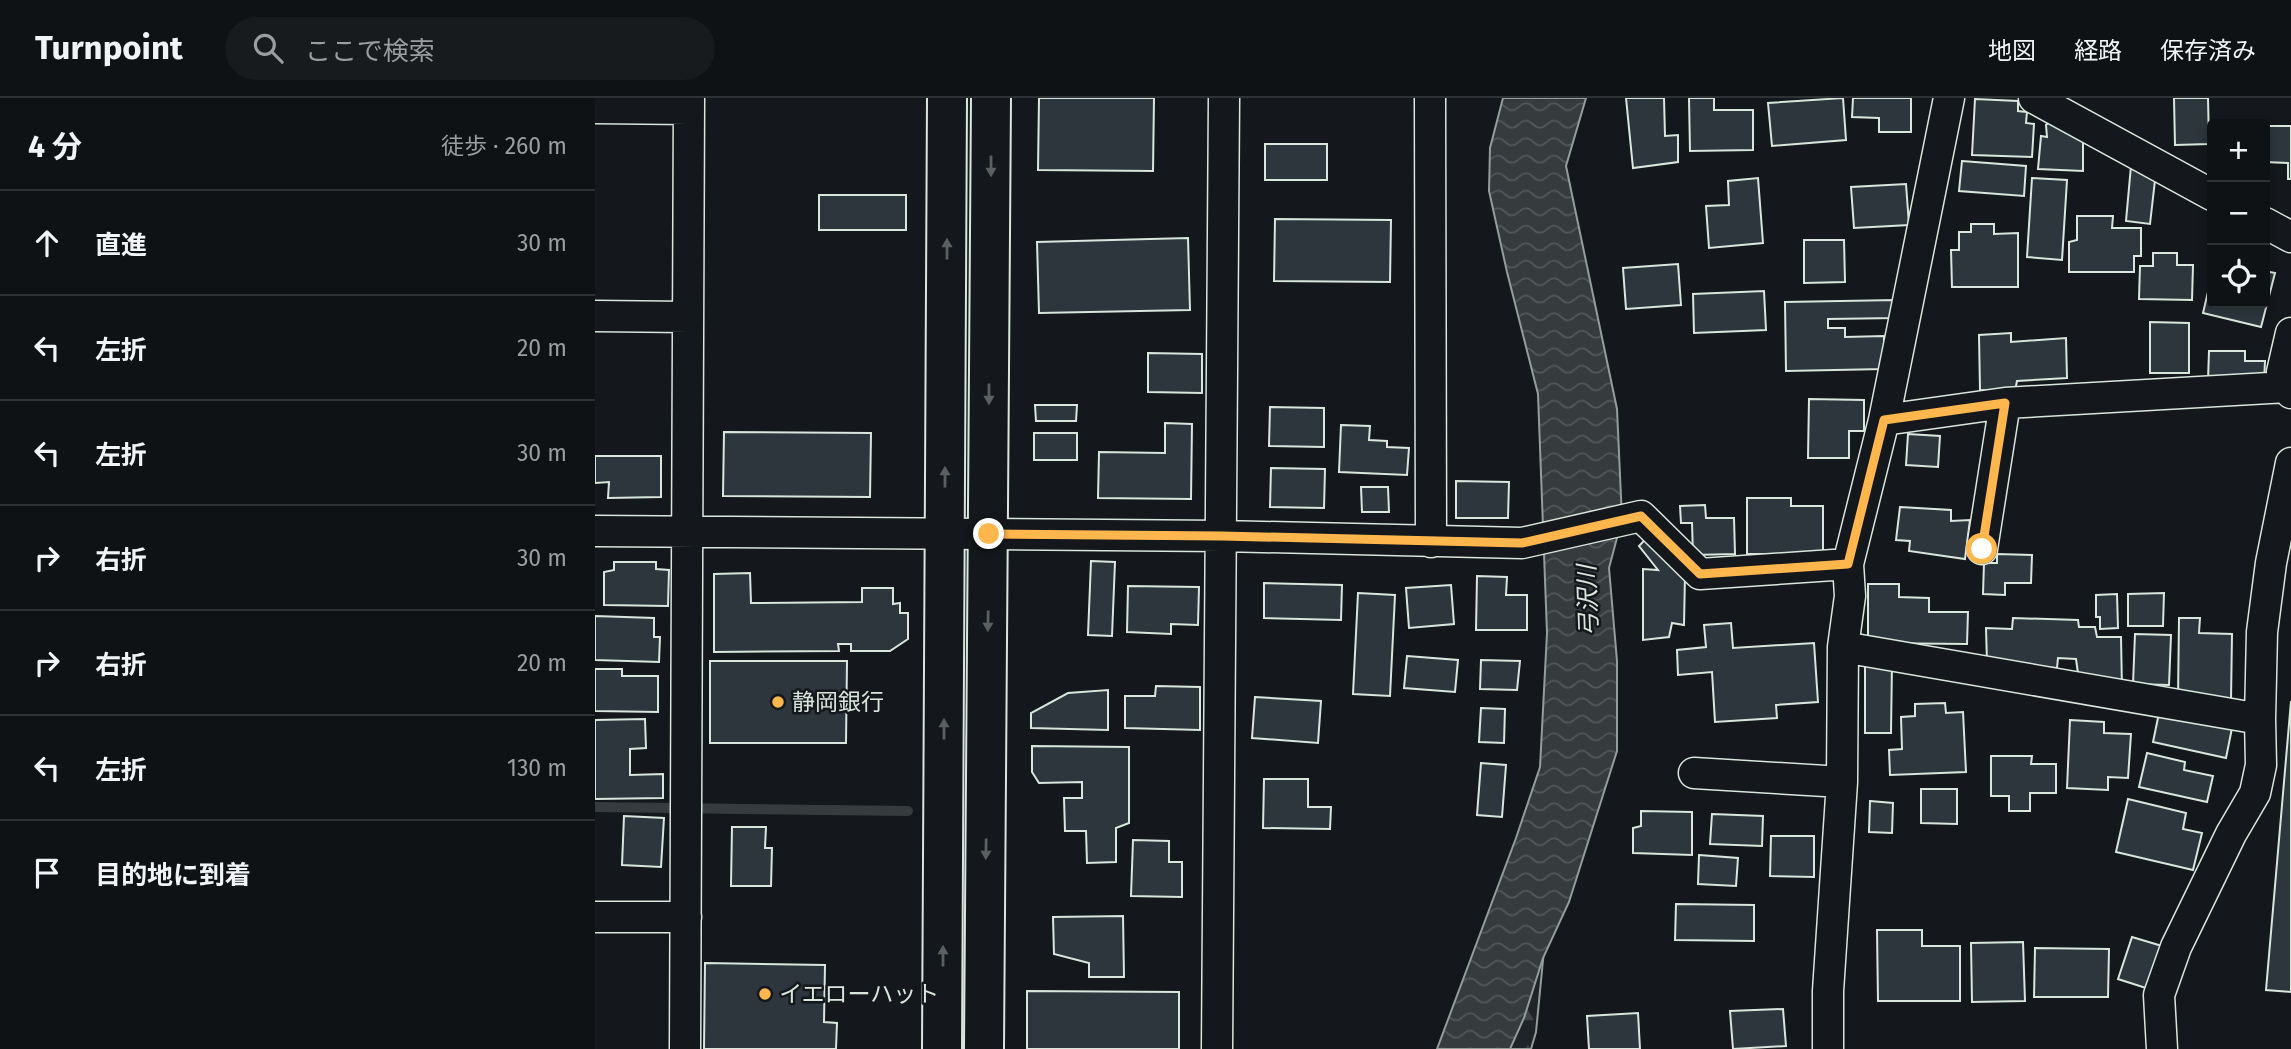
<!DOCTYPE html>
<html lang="ja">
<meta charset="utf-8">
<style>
:root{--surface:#0f1215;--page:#181b1e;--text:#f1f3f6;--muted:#9b9ea0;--line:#2f3234}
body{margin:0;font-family:"Fira Sans","Noto Sans JP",sans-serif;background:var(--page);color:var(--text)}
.controls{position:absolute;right:21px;top:21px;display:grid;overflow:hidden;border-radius:7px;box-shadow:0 4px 10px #0003}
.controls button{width:63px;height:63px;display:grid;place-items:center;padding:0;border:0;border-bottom:2px solid var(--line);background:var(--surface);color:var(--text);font:35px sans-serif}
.stop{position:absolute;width:21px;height:21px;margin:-16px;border:5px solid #ffb74d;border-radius:50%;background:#fff}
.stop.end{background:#ffb74d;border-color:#fff;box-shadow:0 2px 7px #0008}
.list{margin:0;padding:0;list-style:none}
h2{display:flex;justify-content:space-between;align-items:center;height:91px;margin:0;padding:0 28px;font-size:30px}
h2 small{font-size:23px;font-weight:400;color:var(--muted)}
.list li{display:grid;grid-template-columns:46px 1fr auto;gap:21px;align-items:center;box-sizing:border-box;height:105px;padding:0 28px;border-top:2px solid var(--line)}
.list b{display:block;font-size:26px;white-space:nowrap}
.list em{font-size:23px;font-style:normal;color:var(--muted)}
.icon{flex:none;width:38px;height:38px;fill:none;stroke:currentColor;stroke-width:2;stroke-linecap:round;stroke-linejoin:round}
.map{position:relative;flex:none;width:1696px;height:951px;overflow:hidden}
header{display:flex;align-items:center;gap:42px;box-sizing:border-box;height:98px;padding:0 35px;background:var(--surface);border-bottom:2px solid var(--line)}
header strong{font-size:33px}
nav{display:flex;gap:38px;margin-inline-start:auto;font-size:24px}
.search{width:490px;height:63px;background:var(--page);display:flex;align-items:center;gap:18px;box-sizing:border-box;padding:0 24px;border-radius:38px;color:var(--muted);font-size:26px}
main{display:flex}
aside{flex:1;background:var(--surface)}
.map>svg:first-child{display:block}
</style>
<header>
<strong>Turnpoint</strong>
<div class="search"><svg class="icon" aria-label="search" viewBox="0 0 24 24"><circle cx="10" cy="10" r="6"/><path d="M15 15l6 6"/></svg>ここで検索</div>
<nav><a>地図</a><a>経路</a><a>保存済み</a></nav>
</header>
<main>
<aside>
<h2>4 分<small>徒歩 · 260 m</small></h2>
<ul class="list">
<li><svg class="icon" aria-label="ahead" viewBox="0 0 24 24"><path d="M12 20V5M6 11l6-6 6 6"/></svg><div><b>直進</b></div><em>30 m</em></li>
<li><svg class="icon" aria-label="left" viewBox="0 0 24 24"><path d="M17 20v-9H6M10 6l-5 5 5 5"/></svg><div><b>左折</b></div><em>20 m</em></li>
<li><svg class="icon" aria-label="left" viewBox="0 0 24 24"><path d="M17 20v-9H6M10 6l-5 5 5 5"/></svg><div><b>左折</b></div><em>30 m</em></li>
<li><svg class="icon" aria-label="right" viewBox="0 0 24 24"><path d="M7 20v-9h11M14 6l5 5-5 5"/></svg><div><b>右折</b></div><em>30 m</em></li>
<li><svg class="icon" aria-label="right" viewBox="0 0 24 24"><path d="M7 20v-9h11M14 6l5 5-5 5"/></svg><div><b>右折</b></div><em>20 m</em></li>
<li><svg class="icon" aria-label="left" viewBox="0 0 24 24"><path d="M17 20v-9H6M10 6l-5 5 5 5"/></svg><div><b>左折</b></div><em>130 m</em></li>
<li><svg class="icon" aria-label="arrive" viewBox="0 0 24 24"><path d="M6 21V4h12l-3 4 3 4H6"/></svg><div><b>目的地に到着</b></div></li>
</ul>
</aside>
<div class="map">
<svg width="1696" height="951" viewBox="0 0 1696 951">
<defs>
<pattern id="forest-firs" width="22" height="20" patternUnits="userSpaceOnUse" patternTransform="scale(1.75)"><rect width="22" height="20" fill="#202428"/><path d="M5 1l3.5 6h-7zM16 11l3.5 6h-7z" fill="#404447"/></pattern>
<pattern id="water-waves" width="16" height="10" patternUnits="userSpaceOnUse" patternTransform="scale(1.75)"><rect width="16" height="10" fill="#363b3e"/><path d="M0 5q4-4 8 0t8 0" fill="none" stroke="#525759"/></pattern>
</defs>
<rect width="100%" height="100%" fill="#14181c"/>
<path fill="url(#forest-firs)" stroke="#939e99" stroke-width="2" d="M949 852 941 934 936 951H862Z"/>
<path fill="url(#water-waves)" stroke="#939e99" stroke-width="2" d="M908 0H991L971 68 1022 311 1027 421 1014 470 1022 563V653L974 804 948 860 929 920 915 951H842L921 740 945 669 952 535 943 296 912 174 894 93 895 50Z"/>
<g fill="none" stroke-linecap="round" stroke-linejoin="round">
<path stroke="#363b3e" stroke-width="10" d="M0 709 313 713"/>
</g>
<path fill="#2c363c" stroke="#d8e6dc" stroke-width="2" d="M444 0H559L558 73 443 72Z
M1031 0H1069L1070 38 1083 37V64L1038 70Z
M1094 0H1119V12H1158V52L1095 53Z
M1248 0 1251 42 1177 48 1173 5Z
M1258 0H1316V34H1284V20L1257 19Z
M1579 0H1613L1614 46 1580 47Z
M1380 1 1423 3V13L1432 14 1431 25 1439 26 1437 59 1377 57Z
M1454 24 1488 42V73L1443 71 1446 38 1452 39 1451 27Z
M1670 28H1696V81H1693V65L1670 64Z
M670 46H732V82H670Z
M1367 63 1431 68 1429 98 1364 93Z
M1536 68 1560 82 1555 126 1531 123Z
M1163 80 1168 145 1114 150 1111 108 1134 107 1133 83Z
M1437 80 1472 82 1467 162 1432 159Z
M1311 86 1314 127 1259 130 1256 89Z
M224 97H311V132H224Z
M1482 118H1518L1517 130H1546V158H1539V174H1474V144L1482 142Z
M680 121 796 122 795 184 679 183Z
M1376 126H1399V136L1423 135V189H1357L1356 152H1364V134H1376Z
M593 140 595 212 444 215 442 144Z
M1209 142H1249L1250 184 1209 185Z
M1558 155H1582V167H1598L1597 202 1544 201 1545 168H1558Z
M1083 166 1086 207 1031 211 1028 170Z
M1670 173 1680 175 1666 229 1608 215 1617 177V205H1670Z
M1169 193 1171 232 1099 235 1098 196Z
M1301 202V220L1233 221V230H1250V239L1289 238V271L1191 273 1190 204Z
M1555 224 1594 225V275H1555Z
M1416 235V244L1471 240 1472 280 1422 283 1420 293 1385 292 1384 237Z
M1614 253H1650V263H1670L1669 285 1613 283Z
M553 255 607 256V295L553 294Z
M1214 301 1269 302V333H1254V360H1213Z
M440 307H482L481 323H441Z
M675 309 729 310V349L674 348Z
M570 325 597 326 596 401 503 400 504 354 570 355Z
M746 327 775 328 774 342 792 343V349L814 350 812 377 744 374Z
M129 334 276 335 275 399 128 398Z
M439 335H482V362H439Z
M1313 336 1345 338 1343 369 1311 367Z
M0 358H66V399L13 400 14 384 0 385Z
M676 370 730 371 729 410 675 409Z
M861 383 914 384 913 420H861Z
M766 389H793L794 414H767Z
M1152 400H1196V408H1228V456H1152Z
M1110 407 1111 420H1139L1140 456 1098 457 1097 425H1086L1085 408Z
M1305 409 1356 412V423L1375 422 1370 461 1314 453 1315 443 1301 442Z
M1056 435 1090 476 1089 527 1077 525 1074 539 1048 542V471L1063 472 1044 448Z
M1402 456 1437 457 1436 485H1410V497L1388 496 1389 465H1402Z
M496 463 520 464 517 538 493 537Z
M19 464H61V471L74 472 73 508 9 507V474L19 472Z
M155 475 156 505 267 504V490H298V506L305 505V515H313V541L295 553H256V546H243L244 553 119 554V476Z
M882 478 912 479 911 497H932V532H881Z
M669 485 747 487 746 522 669 520Z
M1273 486H1304V499L1334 500V514H1373L1372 546 1273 545Z
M856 487 859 526 814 530 811 490Z
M533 488 604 489 603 527 576 526V536L532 534Z
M763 495 800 497 795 598 758 596Z
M1569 495 1568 528H1533V496Z
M1522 496 1523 530 1505 531V519H1501V497Z
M0 518 59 520V539H65L64 564 0 562Z
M1418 520 1483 522 1484 529H1500L1502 539H1526L1527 591 1484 583 1481 561 1463 560 1462 570 1392 565 1391 530 1417 531Z
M1584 520H1605L1604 535 1637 536 1636 602 1583 601Z
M1136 525 1138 550 1219 545 1223 604 1181 607 1182 620 1120 624 1117 574 1083 577 1082 552 1111 549 1109 527Z
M1540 536 1576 537 1574 587 1538 586Z
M812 558 863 562 860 594 809 590Z
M886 562 925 563 922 592 885 591Z
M115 563H252L251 645H115Z
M1270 564H1297L1296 635H1270Z
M0 571H27V578H63V614L0 613Z
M561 588 605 589V632L530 630V598H560Z
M513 592V632L436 630V615L473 595Z
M660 599 726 603 723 645 657 640Z
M1696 603V894L1671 892Z
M1350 605 1351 615 1368 614 1371 674 1295 677 1294 652 1307 651 1306 619 1320 618V606Z
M886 610 910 611 909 645 884 644Z
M1564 615 1637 630 1631 660 1558 644Z
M50 621 51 650 35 651V677L68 676V700L0 701V622Z
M1475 622 1509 624V635L1536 636 1533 680 1513 679V692L1472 690Z
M437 648 534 649V725L521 730V764L492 765 491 733H470L469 700H487V684L444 685 437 674Z
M1552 655 1590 664 1589 672 1618 678 1612 704 1544 689Z
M1396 658H1437L1436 666H1461V695H1435V713H1414V698H1396Z
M886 665 911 667 907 719 882 717Z
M669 681H713V709H736L735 731 668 730Z
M1326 691H1362V726L1326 725Z
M1533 701 1591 715 1588 731 1607 735 1598 772 1521 754Z
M1275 703 1298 705 1297 735 1274 734Z
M1046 713 1097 714V757L1038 755V730L1046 728Z
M1117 716 1168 718 1167 748 1115 746Z
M29 718 69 720 66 769 27 767Z
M137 729H171L170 750H177L176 788H136Z
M1176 738H1219V779L1175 778Z
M538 742 574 743V764H587V799L536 798Z
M1104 757 1143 760 1141 788 1103 786Z
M1081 806 1159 807V843L1080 842Z
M528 818 529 879H494V865L459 856 458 819Z
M1282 832H1327V848H1365V903H1283Z
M1537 839 1567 848 1554 891 1523 881Z
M1428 844 1430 903 1377 904 1376 845Z
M1440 850 1514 851 1513 899H1439Z
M110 865 230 867 229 924 242 925 241 951H109Z
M432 893 584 894V951H432Z
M1188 911 1191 948 1138 951 1135 913Z
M1043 915 1045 951H994L992 918Z"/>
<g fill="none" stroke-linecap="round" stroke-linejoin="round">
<g stroke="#d8e6dc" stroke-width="33">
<path id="street" d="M835 0 836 444
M1439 0 1617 97
M0 10 94 11
M1670 125 1696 139
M0 218 92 219
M1696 235 1687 274 1696 295
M1289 322 1410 305 1692 289
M0 433 627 438 927 445 1046 418 1105 476 1253 466
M1387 451 1410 305
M1248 549 1665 621
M1099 675 1247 684
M0 819H91
M90 951 94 0
M622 951 629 0
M1233 951V893L1247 684 1248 549 1255 498 1253 466 1289 322 1354 0
M1567 951 1564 897 1581 849 1636 736 1660 695 1666 667 1665 621 1667 534 1676 465 1696 365"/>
</g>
<g stroke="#d8e6dc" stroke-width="42">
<path id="secondary" d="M347 951 352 0
M389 951 396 0"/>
</g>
<use href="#street" stroke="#14181c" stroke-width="30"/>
<use href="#secondary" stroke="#14181c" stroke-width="38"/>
</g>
<defs><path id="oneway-solid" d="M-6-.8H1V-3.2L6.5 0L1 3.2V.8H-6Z" transform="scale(1.75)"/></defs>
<g fill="#59605f">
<use href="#oneway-solid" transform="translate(396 68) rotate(90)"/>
<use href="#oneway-solid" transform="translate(352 151) rotate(-90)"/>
<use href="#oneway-solid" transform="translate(394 296) rotate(90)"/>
<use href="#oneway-solid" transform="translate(350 379) rotate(-90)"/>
<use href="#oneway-solid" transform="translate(393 523) rotate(91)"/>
<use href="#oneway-solid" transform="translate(349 631) rotate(-90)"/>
<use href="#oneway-solid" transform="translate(391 751) rotate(91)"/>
<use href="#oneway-solid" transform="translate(348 858) rotate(-90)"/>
</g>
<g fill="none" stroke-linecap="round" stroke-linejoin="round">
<path stroke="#ffb74d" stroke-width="9" d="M394 436 627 438 927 445 1046 418 1105 476 1253 466 1289 322 1410 305 1387 451"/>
</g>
<g fill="#ffb74d" stroke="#14181c" stroke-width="2.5">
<circle cx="183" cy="604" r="7"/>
<circle cx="170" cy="896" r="7"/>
</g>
<g text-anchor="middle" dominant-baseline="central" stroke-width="5" stroke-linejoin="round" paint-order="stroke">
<g font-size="23" fill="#d8e6dc" stroke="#14181c" text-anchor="start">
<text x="197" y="604">静岡銀行</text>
<text x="184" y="896">イエローハット</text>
</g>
<g font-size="24" font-style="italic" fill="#d8e6dc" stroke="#14181c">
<text transform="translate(993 503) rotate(-92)">弓沢川</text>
</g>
</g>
</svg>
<div class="controls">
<button>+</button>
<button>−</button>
<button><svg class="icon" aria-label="locate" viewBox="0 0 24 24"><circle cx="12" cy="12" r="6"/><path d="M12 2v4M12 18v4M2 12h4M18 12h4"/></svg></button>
</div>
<div class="stop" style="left:1387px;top:451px"></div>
<div class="stop end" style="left:394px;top:436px"></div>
</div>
</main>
